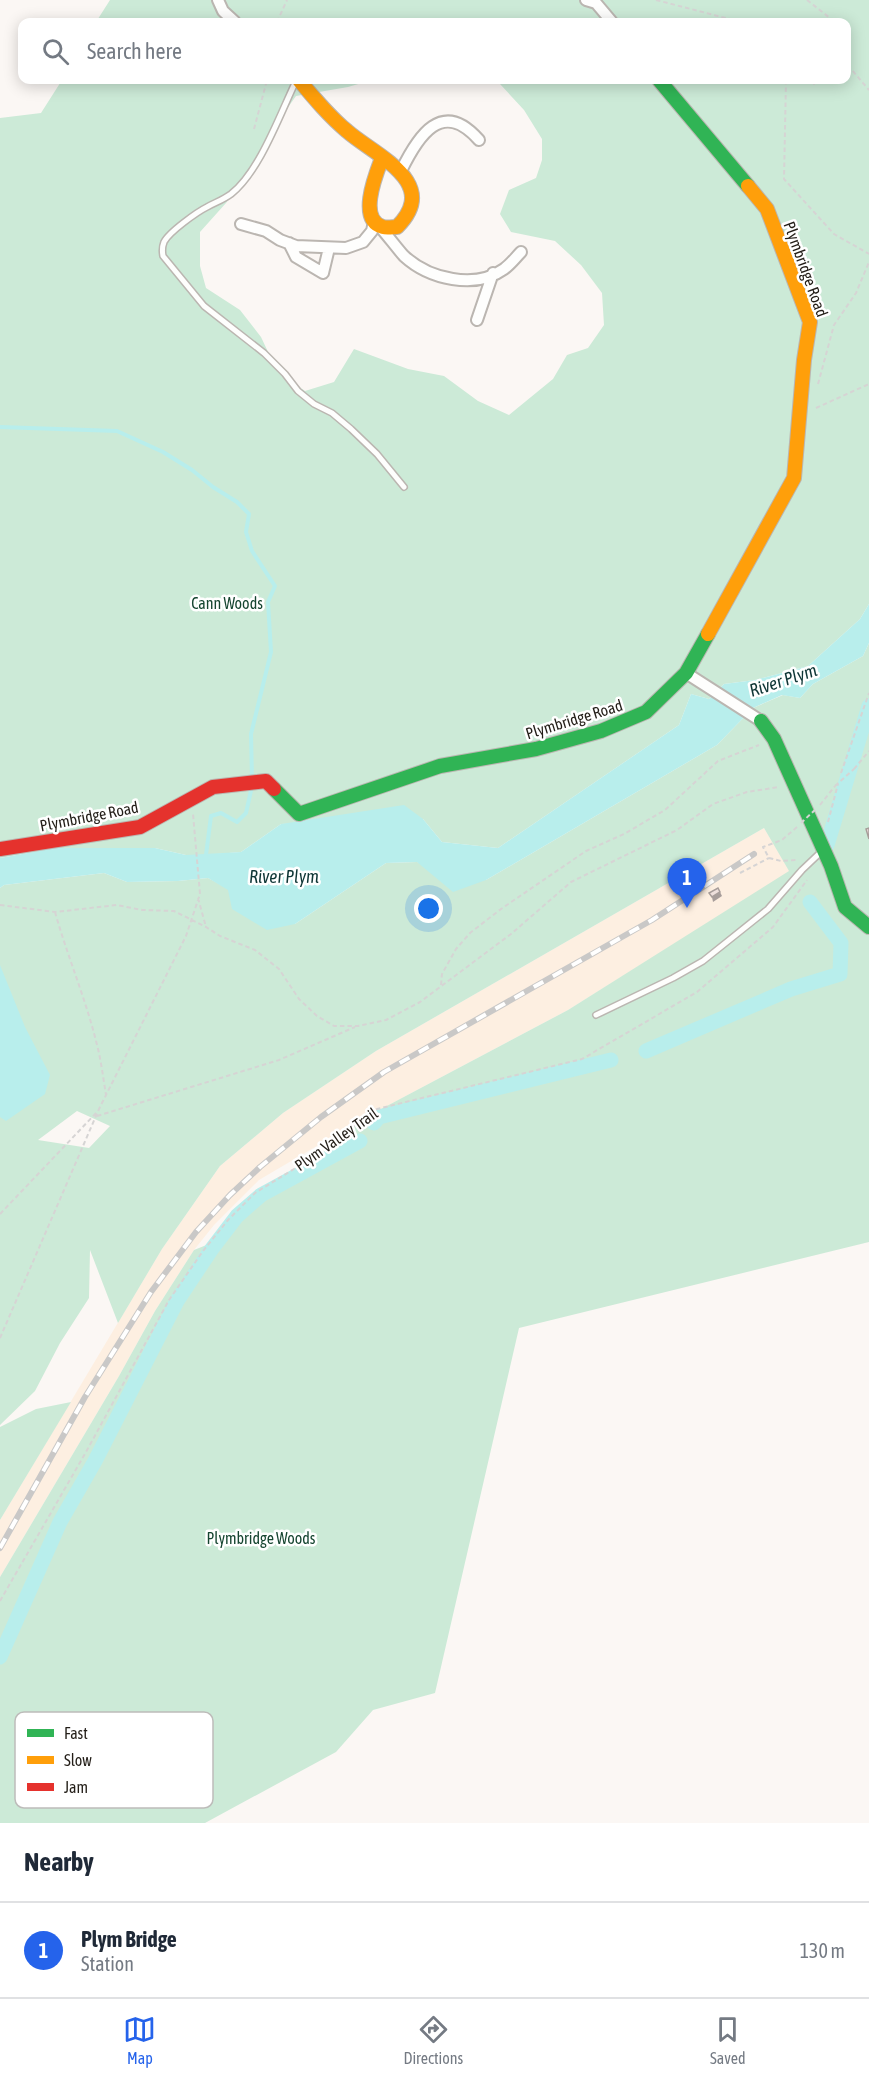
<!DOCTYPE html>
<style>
:root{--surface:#fff;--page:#f6f6f7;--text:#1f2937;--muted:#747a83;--line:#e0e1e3;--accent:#2563eb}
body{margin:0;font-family:"Asap Condensed",sans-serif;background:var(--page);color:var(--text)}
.you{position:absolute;left:429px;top:909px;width:21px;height:21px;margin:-15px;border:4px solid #fff;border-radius:50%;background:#1a73e8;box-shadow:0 0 0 9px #1a73e833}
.badge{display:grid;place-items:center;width:39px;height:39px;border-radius:50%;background:var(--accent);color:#fff;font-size:20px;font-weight:700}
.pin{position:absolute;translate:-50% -50px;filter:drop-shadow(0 2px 3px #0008)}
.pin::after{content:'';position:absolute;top:32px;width:21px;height:18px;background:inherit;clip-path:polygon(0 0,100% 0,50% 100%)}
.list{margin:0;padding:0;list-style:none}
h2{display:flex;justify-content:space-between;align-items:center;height:78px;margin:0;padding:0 24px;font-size:26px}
h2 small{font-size:20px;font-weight:400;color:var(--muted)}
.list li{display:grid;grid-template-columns:39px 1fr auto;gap:18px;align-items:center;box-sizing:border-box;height:96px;padding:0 24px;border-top:2px solid var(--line)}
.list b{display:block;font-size:22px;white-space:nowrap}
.list p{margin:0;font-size:20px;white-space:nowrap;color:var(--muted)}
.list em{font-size:20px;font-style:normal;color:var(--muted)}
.icon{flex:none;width:33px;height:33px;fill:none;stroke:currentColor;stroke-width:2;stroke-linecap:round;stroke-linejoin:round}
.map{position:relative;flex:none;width:869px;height:1823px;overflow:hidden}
.search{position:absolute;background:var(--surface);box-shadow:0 3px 15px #0003;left:18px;right:18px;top:18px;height:66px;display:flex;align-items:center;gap:15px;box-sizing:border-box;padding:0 21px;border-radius:12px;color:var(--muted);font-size:22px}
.sheet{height:174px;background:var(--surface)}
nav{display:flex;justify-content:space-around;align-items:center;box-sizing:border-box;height:84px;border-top:2px solid var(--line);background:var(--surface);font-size:16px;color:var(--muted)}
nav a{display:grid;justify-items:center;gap:3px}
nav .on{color:var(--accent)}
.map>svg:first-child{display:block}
</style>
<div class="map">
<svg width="869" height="1823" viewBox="0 0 869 1823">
<rect width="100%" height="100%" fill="#fbf7f4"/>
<path fill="#fdefe1" d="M764 828 790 872 568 1010 366 1117 259 1180 214 1225 194 1250 155 1311 119 1376 0 1577V1520L162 1249 220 1166 283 1113 376 1051Z"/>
<path fill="#ccead7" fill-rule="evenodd" d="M110 0H869V604L860 619 808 666 755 680 724 684 709 699 691 694 679 725 498 848 442 842 423 819 281 824 241 852 206 855H186L155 848H55L0 858V118L41 113 62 80H372L348 87 296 96 272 130 250 170 226 203 200 232V266L206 288 240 310 261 337 277 371 305 391 334 382 354 349 408 369 444 376 478 401 509 415 553 379 567 355 588 348 604 325 602 293 581 265 555 241 511 232 500 214 509 190 536 178 542 160V139L524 110 500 84 489 80H846V22H96Z
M869 643V1242L519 1328 435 1693 373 1710 336 1752 205 1823H0V1577L119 1376 155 1311 194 1250 224 1238 268 1196 366 1117 568 1010 789 871 764 828 376 1051 283 1113 220 1166 162 1249 118 1323 90 1250 89 1298 60 1343 35 1391 0 1425V888L4 885 104 873 127 882 178 881 208 878 295 924 386 863 417 862 486 880 717 745 753 708 783 695 800 698 813 684 863 656ZM77 1111 110 1126 89 1148 38 1140Z
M71 1402 0 1520V1427L36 1409Z"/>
<path fill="#b8eeec" d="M869 604V643L863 656 813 684 800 698 782 695 753 708 717 745 486 880 453 892 417 862 386 863 295 924 267 930 232 909 228 890 208 878 178 881 127 882 104 873 4 885 0 888V858L55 848H155L186 855 241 852 281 824 404 805 423 819 442 842 498 848 679 725 691 694 709 699 724 684 755 680 808 666 860 619Z
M0 965 25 1027 50 1075 45 1094 6 1121 0 1117Z"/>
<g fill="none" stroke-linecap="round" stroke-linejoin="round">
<path stroke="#b8eeec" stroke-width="4" d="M0 427 117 431 163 452 192 470 213 487 237 502 249 514 246 532 252 551 275 586 268 602 271 652 251 734 252 779
M204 859 206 855 211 816 221 813 237 822 246 813 252 786"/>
<path stroke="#b8eeec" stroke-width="15" d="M827 845 869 706
M646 1051 791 989 840 974 841 943 810 902
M374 1123 379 1117 611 1060
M0 1657 60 1522 95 1461 177 1301 211 1250 237 1216 261 1195 360 1141"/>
<g stroke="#bbb6b1" stroke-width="8">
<path id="lane" d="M296 81C280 114 260 171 231 194 223 200 216 202 207 207 197 212 169 232 164 242 162 247 162 251 163 256L204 306 264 353 285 374 298 391 314 404 332 413 351 429 377 454 404 487
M596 1015 673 978 703 961 768 909 802 870 822 851"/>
</g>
<g stroke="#bbb6b1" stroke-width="14">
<path id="street" d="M218 0 223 11 235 22
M586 0 596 3 612 22
M401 171C418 136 442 98 479 140
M241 224 266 231 280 240 296 246 346 248 363 242 372 231 374 221
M380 227C388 236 396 247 404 256 429 279 475 290 504 269 511 264 516 257 521 252
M289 243 296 257 323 273 329 248
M477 320 493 273
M686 673 761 721"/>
</g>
<g stroke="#bbb6b1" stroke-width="16">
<path id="fast" d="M659 80 748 186
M761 721 774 739 831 866 845 907 869 927
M274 789 299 814 440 766 536 749 601 731 646 712 686 673 708 634"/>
</g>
<g stroke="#bbb6b1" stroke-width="16">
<path id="slow" d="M299 80C314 98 329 116 347 131 374 155 442 182 397 227 393 227 387 228 383 227 357 220 376 174 382 158
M708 634 794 478 804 360 810 322 767 209 748 186"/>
</g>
<g stroke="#bbb6b1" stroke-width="16">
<path id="jam" d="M0 849 140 827 213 787 266 781 274 789"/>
</g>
<path stroke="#d6d4d4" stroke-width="2" stroke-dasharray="4.5 3" stroke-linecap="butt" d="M656 0 741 22
M807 0 830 18 829 22
M277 22 287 0
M846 72 852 70 869 90
M786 80 784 179 834 234 869 254
M815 80 814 84 826 80
M254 129 267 80
M818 384 834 325 856 293 869 262
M816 408 869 384
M854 769 869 751
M841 773 869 693
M820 805 835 786
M828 822 838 784
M797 827 782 840 763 847 769 858 781 861 797 860V861
M740 873 769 858
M198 898 206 927
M0 905 55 912 117 905 142 910 174 911 206 927 220 936 255 950 279 969 299 999 317 1016 334 1026H358L386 1020 420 1002 511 934 571 882 677 830 713 804 747 792 779 787
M55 912C67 955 85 997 96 1041 101 1059 103 1077 106 1095
M441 985 442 974 456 949 470 933 501 909 586 851 624 834 665 810 718 761 759 745
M97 1116 279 1060 355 1027
M0 1214 97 1112
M0 1338 99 1109 186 936 200 894 193 814
M0 1601 86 1452 169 1300 203 1251 228 1220 255 1193 294 1169 377 1109 582 1059 697 992 773 927 807 880"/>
<use href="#lane" stroke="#fefefd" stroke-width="5"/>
<use href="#street" stroke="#fefefd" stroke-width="10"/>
<use href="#fast" stroke="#30b455" stroke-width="14"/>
<use href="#slow" stroke="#ff9f0a" stroke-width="14"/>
<use href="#jam" stroke="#e5322d" stroke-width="14"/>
<g stroke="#c9c8c7" stroke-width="6">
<path id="rail" d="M0 1548 85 1397 151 1292 196 1232 230 1195 260 1167 321 1117 384 1072 652 920 754 854"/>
</g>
<use href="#rail" stroke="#fff" stroke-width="4" stroke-dasharray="11" stroke-linecap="butt"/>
<path stroke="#d6d4d4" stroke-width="2" stroke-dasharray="4.5 3" stroke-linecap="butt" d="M835 786 854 769
M801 823 817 808"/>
</g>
<path fill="#a79d9a" d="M720 892 722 896 713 902 712 897Z"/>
<path fill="#eee0dc" stroke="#a79d9a" stroke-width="1.5" d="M869 828V839L866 829Z
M718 888 720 892 712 897 709 893Z"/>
<g text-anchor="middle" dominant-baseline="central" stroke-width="5" stroke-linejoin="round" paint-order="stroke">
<g font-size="16" fill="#231e18" stroke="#fff">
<text transform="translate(806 269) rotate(70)">Plymbridge Road</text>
<text transform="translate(574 719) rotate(-17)">Plymbridge Road</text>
<text transform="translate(89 816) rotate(-11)">Plymbridge Road</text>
<text transform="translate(336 1139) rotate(-35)">Plym Valley Trail</text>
</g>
<g font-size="16" fill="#154530" stroke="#fff">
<text x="227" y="603">Cann Woods</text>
<text x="261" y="1538">Plymbridge Woods</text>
</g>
<g font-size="18" font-style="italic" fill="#0f3636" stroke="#fff">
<text transform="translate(783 680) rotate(-18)">River Plym</text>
<text x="284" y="876">River Plym</text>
</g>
</g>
<rect x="15" y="1712" width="198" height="96" rx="9" fill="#fff" stroke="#bdbcba" stroke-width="1.5"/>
<rect x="27" y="1729" width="27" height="8" fill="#30b455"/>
<rect x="27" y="1756" width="27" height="8" fill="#ff9f0a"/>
<rect x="27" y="1783" width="27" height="8" fill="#e5322d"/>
<g font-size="16" fill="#231e18">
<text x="64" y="1739">Fast</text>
<text x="64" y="1766">Slow</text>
<text x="64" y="1793">Jam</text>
</g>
</svg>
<div class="you"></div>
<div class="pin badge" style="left:687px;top:908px">1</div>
<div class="search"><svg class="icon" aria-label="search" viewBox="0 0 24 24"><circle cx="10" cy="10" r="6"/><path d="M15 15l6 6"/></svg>Search here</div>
</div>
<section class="sheet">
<h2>Nearby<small></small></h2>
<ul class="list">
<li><span class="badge">1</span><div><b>Plym Bridge</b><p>Station</p></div><em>130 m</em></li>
</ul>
</section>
<nav>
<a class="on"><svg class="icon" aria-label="map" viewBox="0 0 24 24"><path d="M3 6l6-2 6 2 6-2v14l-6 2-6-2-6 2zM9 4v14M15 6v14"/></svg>Map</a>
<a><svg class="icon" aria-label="directions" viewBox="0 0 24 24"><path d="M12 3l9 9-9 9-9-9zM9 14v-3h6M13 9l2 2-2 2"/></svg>Directions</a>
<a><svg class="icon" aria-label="saved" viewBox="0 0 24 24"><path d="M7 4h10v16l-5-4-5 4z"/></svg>Saved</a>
</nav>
